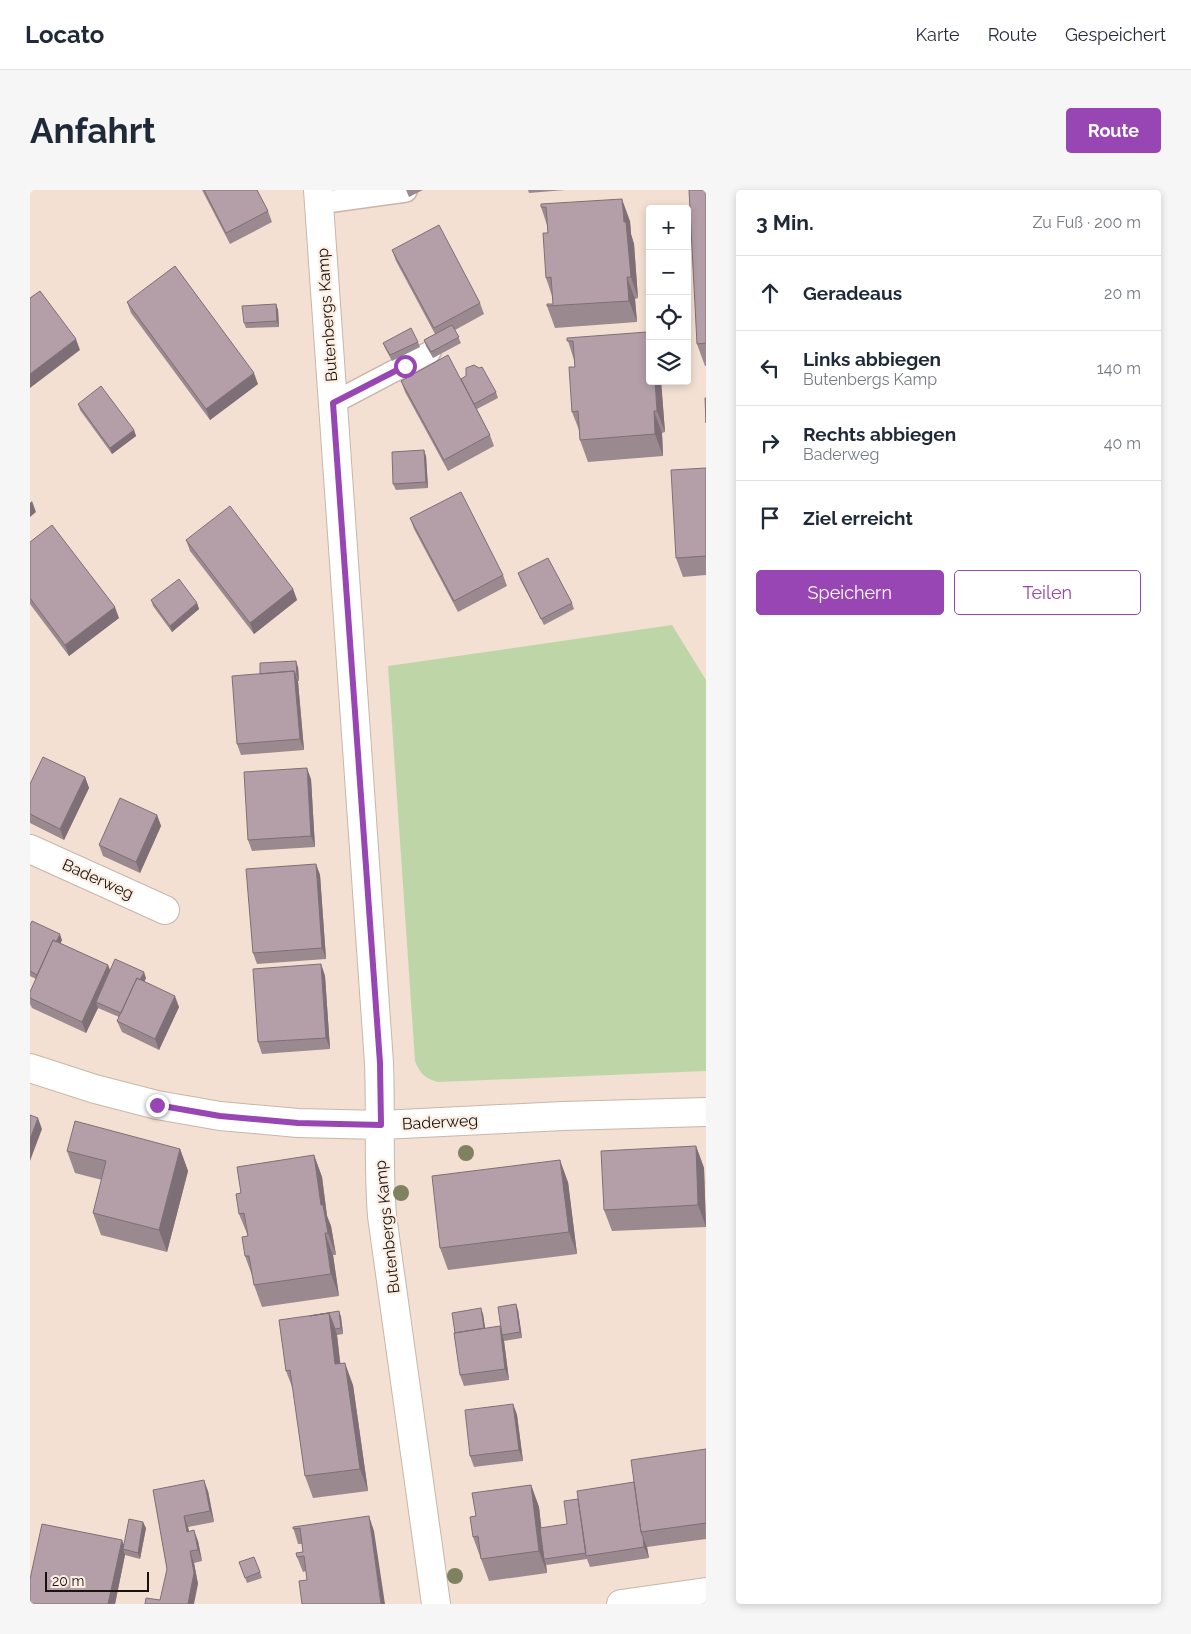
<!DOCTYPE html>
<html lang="de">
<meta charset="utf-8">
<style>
:root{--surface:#fff;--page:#f6f6f7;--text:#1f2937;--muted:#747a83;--line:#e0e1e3;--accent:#9946b5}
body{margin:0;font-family:Raleway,sans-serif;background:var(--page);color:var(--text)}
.controls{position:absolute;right:15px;top:15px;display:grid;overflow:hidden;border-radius:5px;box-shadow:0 2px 8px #0003}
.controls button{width:45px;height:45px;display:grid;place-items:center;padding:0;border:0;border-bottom:1px solid var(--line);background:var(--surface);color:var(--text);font:25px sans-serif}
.scale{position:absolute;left:15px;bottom:12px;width:104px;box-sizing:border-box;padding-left:5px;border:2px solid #19130e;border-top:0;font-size:14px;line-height:18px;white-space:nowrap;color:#19130e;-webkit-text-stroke:4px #fdeee3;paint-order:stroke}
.stop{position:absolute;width:15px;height:15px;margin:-11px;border:4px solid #9946b5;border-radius:50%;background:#fff}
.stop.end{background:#9946b5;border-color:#fff;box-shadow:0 1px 5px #0008}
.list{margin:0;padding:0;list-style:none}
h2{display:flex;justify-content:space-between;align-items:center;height:65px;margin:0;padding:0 20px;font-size:21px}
h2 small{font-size:16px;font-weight:400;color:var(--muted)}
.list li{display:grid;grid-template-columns:32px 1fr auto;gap:15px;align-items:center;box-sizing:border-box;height:75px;padding:0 20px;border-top:1px solid var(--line)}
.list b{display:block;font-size:19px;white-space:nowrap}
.list p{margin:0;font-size:16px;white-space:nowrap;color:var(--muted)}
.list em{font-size:16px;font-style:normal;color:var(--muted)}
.actions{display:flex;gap:10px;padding:15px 20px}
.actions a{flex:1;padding:11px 0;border:1px solid var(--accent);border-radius:5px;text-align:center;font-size:18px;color:var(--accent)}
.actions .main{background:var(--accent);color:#fff}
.icon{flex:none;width:28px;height:28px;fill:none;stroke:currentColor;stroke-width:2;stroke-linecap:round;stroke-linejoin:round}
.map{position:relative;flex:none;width:676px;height:1414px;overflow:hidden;border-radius:5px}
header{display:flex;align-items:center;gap:30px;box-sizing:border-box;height:70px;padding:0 25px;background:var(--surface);border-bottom:1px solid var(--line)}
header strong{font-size:24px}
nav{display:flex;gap:28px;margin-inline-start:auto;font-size:18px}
.intro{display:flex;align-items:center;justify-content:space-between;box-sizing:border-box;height:120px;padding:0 30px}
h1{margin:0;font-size:35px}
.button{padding:12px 22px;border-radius:5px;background:var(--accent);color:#fff;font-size:18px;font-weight:700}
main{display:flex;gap:30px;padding:0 30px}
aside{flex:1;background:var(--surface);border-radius:5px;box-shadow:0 2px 8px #0003}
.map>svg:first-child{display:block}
</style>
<header>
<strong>Locato</strong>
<nav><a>Karte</a><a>Route</a><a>Gespeichert</a></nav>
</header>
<div class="intro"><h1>Anfahrt</h1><a class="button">Route</a></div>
<main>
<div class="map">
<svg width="676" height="1414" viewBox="0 0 676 1414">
<rect width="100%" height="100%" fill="#f3e0d2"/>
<path fill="#bed6a7" d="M642 435 676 490V881L408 892C396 889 390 884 385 871L358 476Z"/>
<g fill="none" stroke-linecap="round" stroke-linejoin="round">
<g stroke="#c9b6a9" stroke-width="24">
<path id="lane" d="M289 13 376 1
M303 213 400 162"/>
</g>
<g stroke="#c9b6a9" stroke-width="30">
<path id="street" d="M288 0 349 873C351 924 348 975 352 1026L406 1414
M0 659 135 720
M0 878 65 899 127 915 190 926 268 933 351 935 533 926 676 922
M591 1414 676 1402"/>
</g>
<use href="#lane" stroke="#fff" stroke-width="21"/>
<use href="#street" stroke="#fff" stroke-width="28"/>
</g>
<g fill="#7e825e">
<circle cx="436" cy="963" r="8"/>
<circle cx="371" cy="1003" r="8"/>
<circle cx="425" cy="1386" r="8"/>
</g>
<path fill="#9b8990" d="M172 0H227L238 21 242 32 200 54Z
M376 0H393L379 7Z
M498 0H535L499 3Z
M676 0V176H675L667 154Z
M511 14 600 31 601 44 604 54 608 108 605 109 607 132 525 138 517 116 523 114 522 106 516 88 518 43 517 35 511 17Z
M362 60 450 113 454 124 425 140 431 153 403 168 396 156 394 150 405 144 366 71Z
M97 112 228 194 180 230 101 123Z
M246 114 248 120 249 137 216 138 214 133Z
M537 148 620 191H631L635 242 632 243 633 266 558 272 550 250 549 240 542 222 545 177 544 170Z
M388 152 390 157 362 171 355 158 353 153Z
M431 189 466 202 468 208 447 219 460 245 464 256 418 281 375 202 371 191Z
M48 214 104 240 106 246 82 264 50 220Z
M396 266 398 298 366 300 363 294Z
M676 278V385L653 387 646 368Z
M380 328 473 385 477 396 428 422 384 339Z
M156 350 263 399 267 410 224 444 160 361Z
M0 352 89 428 39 466 0 414Z
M488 383 542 413 544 419 514 435 490 389Z
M121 410 167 413 169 419 142 442 123 416Z
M268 477 269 491H268L274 560 211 565 207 554 230 484Z
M55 587 59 598 34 650 0 633V594Z
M281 589 285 657 222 661 218 650Z
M127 625 131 636 110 683 73 666 69 655Z
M286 674 290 685 296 769 227 774 223 763Z
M0 735 32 750 30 753 78 775 80 780 116 788 114 792 149 817 129 860 92 842 87 831 89 827 68 818 56 843 2 818 0 814V802L6 789 0 786Z
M291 774 295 786 300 859 232 864 228 852Z
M666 956 674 978 676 1037 582 1041 574 1020Z
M150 959 158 981 137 1062 71 1045 63 1023 72 990 45 983 37 961Z
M284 965 292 987 297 1026 301 1036 306 1065H303L309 1106 232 1117 224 1095 223 1088 215 1066 218 1046 209 1024 211 1003Z
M538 992 547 1064 418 1080 410 1058Z
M488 1120 492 1148 474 1151 479 1190 434 1196 430 1185 453 1124 455 1138 471 1140Z
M309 1121 311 1127 313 1144 307 1145 310 1174 323 1195 338 1301 283 1308 275 1286 264 1202 256 1181Z
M483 1214 487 1225 493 1271 444 1277 440 1266Z
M676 1259V1349L617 1357 619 1368 560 1377 557 1369 517 1375 516 1374 517 1383 459 1391 443 1347 446 1326 501 1295 509 1317 511 1338 537 1334 548 1309 604 1292Z
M123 1300 178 1301 184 1332 158 1337 159 1341 168 1351 172 1371 164 1373 168 1394 137 1379Z
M263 1337 344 1341 277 1390 276 1381 273 1382 267 1367 273 1362 272 1354H268Z
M116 1338 110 1369 95 1365 85 1414H0L92 1350 94 1355Z
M209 1372 230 1382 232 1388 217 1393Z"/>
<path fill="#7e6f76" d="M592 9 600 31 601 44 604 54 608 108 601 87 594 32Z
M597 87 605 109 607 132 599 111Z
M246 114 248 120 249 137 247 131Z
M617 142 620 149V168L619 166Z
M46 149 50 160 0 198V184Z
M224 183 228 194 180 230 176 219Z
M625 191H631L635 242 627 221Z
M624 221 632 243 633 266 625 244Z
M104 240 106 246 82 264 80 258Z
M394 260 396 266 398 298 396 292Z
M2 311 6 322 0 327V313Z
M263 399 267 410 224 444 220 433Z
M167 413 169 419 142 442 140 436Z
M85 417 89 428 39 466 35 455Z
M266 471 268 477 269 491 267 485Z
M264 481 268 492 274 560 270 549Z
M277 578 281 589 285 657 281 646Z
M55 587 59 598 34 650 30 639Z
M127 625 131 636 110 683 106 672Z
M286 674 290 685 296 769 292 758Z
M30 744 32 750 13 792 11 786Z
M291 774 295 786 300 859 296 848Z
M78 775 82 786 66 812 68 818 56 843 52 832Z
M114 782 116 788 97 830 95 824Z
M145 806 149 817 129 860 125 849Z
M8 928 12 939 0 971V949Z
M666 956 674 978 676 1037 668 1015Z
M150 959 158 981 137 1062 129 1040Z
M284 965 292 987 297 1026 301 1036 306 1065 298 1043 291 1015Z
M530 970 538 992 547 1064 539 1042Z
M295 1043 303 1065 309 1106 301 1084Z
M486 1114 488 1120 492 1148 490 1142Z
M451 1118 453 1124 457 1150 455 1144Z
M309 1121 311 1127 313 1144 311 1138Z
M299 1123 307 1145 313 1196 305 1174Z
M470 1136 474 1151 479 1190 475 1179Z
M315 1173 323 1195 338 1301 330 1279Z
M483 1214 487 1225 493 1271 489 1260Z
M174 1290 178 1301 184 1332 180 1321Z
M501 1295 509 1317 515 1369H514L516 1374 517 1383 509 1361Z
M154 1326 158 1337 161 1353 157 1342Z
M339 1326 344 1341 355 1414H351Z
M113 1332 116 1338 110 1369 108 1363Z
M164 1340 168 1351 172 1371 168 1360Z
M613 1347 617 1357 619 1368 614 1357Z
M92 1350 95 1360 93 1359 95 1365 85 1414H78Z
M160 1361 164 1373 168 1394 164 1414H158Z"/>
<path fill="#b49fa8" stroke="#7e6f76" d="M174 0H227L238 21 196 43Z
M659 0H676V153L667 154Z
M592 9 594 32H596L601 87H597L599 111 517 116V114H523L521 87 516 88 513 43H518L516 17H511V14Z
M409 35 450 113 404 138 362 60Z
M145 76 224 183 176 219 97 112Z
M10 101 46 149 0 184V108Z
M246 114 247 131 214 133 212 116Z
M422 135 429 147 401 162 394 150Z
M381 138 388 152 360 165 353 153Z
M617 142 619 166H620V191H625L627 221H624L625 244 550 250 548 221 542 222 539 177H545L543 151H537V148Z
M418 165 460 245 414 270 371 191Z
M444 175 449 178 452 177 466 202 444 214 431 189 436 186V178Z
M71 196 104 240 80 258 48 214Z
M675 208H676V233Z
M394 260 396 292 363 294 362 262Z
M676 278V366L646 368 641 280Z
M431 302 473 385 424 411 380 328Z
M200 316 263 399 220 433 156 350Z
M22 335 85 417 35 455 0 408V352Z
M518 368 542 413 511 429 488 383Z
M149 389 167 413 140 436 121 410Z
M266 471 267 485H266L264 481 230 484V473Z
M264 481 270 549 207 554 202 486Z
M13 567 55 587 30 639 0 624V594Z
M277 578 281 646 218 650 214 582Z
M90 608 127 625 106 672 69 655Z
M286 674 292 758 223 763 216 679Z
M2 731 30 744 26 752 23 750 7 785 0 781V735Z
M23 750 78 775 52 832 0 808V802Z
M85 769 114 782 110 790 107 788 91 823 66 812Z
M291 774 296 848 228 852 223 779Z
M107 788 145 806 125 849 87 831Z
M0 925 8 928 0 949Z
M45 931 150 959 129 1040 63 1023 76 971 37 961Z
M666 956 668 1015 574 1020 571 961Z
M284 965 291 1015H293L298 1043H295L301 1084 224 1095 219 1066H215L212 1047 218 1046 214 1023 209 1024 206 1004 211 1003 207 977Z
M530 970 539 1042 410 1058 402 986Z
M486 1114 490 1142 472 1145 468 1117Z
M451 1118 454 1138 425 1143 422 1123Z
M309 1121 311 1138 305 1139 299 1123 280 1126Z
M299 1123 305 1174 315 1173 330 1279 275 1286 260 1180 256 1181 249 1130Z
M470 1136 475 1179 430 1185 424 1143Z
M483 1214 489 1260 440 1266 435 1220Z
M676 1259V1333L611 1342 601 1270Z
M174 1290 180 1321 154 1326 157 1342 164 1340 168 1360 160 1361 164 1383 158 1414H115L116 1408 130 1410 137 1379 123 1300Z
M604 1292 611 1342 613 1347 614 1357 556 1366 547 1301Z
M501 1295 509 1361 451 1369 448 1346 443 1347 440 1327 446 1326 442 1303Z
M548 1309 556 1363 514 1369 510 1338 537 1334 534 1311Z
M339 1326 351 1414H272L269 1391 277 1390 274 1366 267 1367 266 1363 273 1362 270 1338 263 1339V1337Z
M99 1329 113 1332 108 1363 93 1359Z
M12 1334 92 1350 78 1414H0V1389Z
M224 1367 230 1382 215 1388 209 1372Z"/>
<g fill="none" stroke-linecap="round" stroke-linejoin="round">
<path stroke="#9946b5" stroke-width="6" d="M127 915 190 926 268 933 351 935 350 873 303 213 375 176"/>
</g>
<g text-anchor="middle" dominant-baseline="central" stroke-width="4.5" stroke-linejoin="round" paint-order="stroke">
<g font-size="16" fill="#19130e" stroke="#fdeee3">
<text transform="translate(297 125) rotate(-94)">Butenbergs Kamp</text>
<text transform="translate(68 689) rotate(24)">Baderweg</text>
<text transform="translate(410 932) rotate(-3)">Baderweg</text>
<text transform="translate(357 1037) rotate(-96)">Butenbergs Kamp</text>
</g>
</g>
</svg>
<div class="controls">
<button>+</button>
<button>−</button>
<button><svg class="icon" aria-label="locate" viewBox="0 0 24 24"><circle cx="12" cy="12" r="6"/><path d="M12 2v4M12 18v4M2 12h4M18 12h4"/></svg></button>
<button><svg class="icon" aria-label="layers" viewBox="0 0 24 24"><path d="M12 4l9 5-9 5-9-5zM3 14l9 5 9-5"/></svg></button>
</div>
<div class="scale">20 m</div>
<div class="stop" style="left:375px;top:176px"></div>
<div class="stop end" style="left:127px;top:915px"></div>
</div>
<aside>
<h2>3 Min.<small>Zu Fuß · 200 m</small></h2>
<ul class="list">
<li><svg class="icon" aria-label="ahead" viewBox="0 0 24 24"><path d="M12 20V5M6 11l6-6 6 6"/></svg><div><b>Geradeaus</b></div><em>20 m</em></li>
<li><svg class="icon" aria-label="left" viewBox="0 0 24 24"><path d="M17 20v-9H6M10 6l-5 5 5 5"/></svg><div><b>Links abbiegen</b><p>Butenbergs Kamp</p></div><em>140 m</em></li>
<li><svg class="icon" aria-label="right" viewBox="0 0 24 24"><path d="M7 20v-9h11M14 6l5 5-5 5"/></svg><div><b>Rechts abbiegen</b><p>Baderweg</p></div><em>40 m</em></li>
<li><svg class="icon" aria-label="arrive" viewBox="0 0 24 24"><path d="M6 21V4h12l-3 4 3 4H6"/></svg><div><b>Ziel erreicht</b></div></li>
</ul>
<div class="actions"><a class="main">Speichern</a><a>Teilen</a></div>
</aside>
</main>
